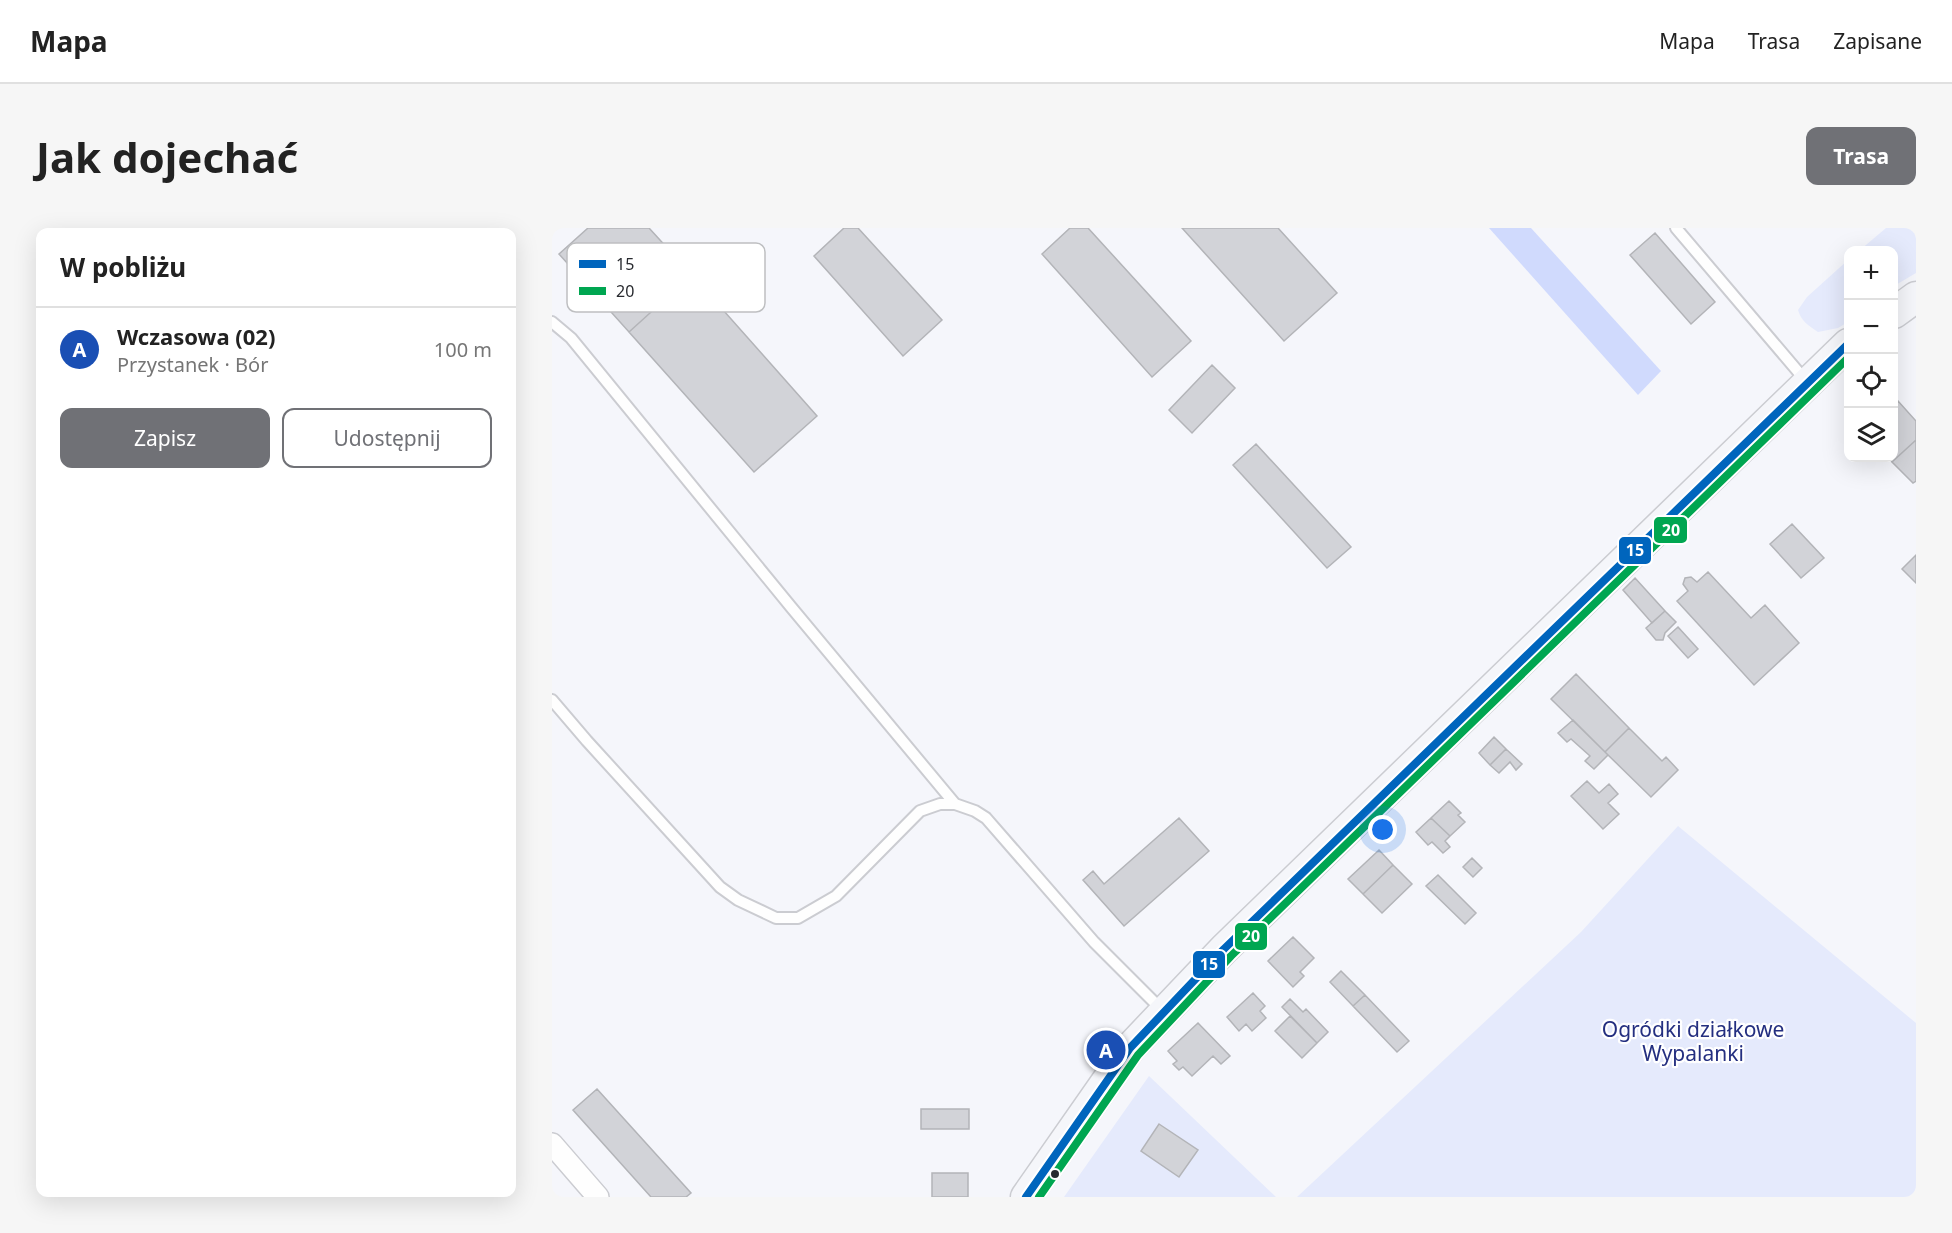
<!DOCTYPE html>
<html lang="pl">
<meta charset="utf-8">
<style>
:root{--surface:#fff;--page:#f6f6f6;--text:#222;--muted:#767676;--line:#e0e0e0;--accent:#707176}
body{margin:0;font-family:"Noto Sans",sans-serif;background:var(--page);color:var(--text)}
.controls{position:absolute;right:18px;top:18px;display:grid;overflow:hidden;border-radius:12px;box-shadow:0 6px 24px #0002}
.controls button{width:54px;height:54px;display:grid;place-items:center;padding:0;border:0;border-bottom:2px solid var(--line);background:var(--surface);color:var(--text);font:30px sans-serif}
.you{position:absolute;left:831px;top:602px;width:21px;height:21px;margin:-15px;border:4px solid #fff;border-radius:50%;background:#1a73e8;box-shadow:0 0 0 9px #1a73e833}
.badge{display:grid;place-items:center;width:39px;height:39px;border-radius:50%;background:var(--accent);color:#fff;font-size:20px;font-weight:700}
.pin{position:absolute;translate:-50% -50%;border:3px solid #fff;box-shadow:0 2px 6px #0006}
.list{margin:0;padding:0;list-style:none}
h2{display:flex;justify-content:space-between;align-items:center;height:78px;margin:0;padding:0 24px;font-size:26px}
h2 small{font-size:20px;font-weight:400;color:var(--muted)}
.list li{display:grid;grid-template-columns:39px 1fr auto;gap:18px;align-items:center;box-sizing:border-box;height:84px;padding:0 24px;border-top:2px solid var(--line)}
.list b{display:block;font-size:22px;white-space:nowrap}
.list p{margin:0;font-size:20px;white-space:nowrap;color:var(--muted)}
.list em{font-size:20px;font-style:normal;color:var(--muted)}
.actions{display:flex;gap:12px;padding:18px 24px}
.actions a{flex:1;padding:14px 0;border:2px solid var(--accent);border-radius:12px;text-align:center;font-size:21px;color:var(--accent)}
.actions .main{background:var(--accent);color:#fff}
.icon{flex:none;width:33px;height:33px;fill:none;stroke:currentColor;stroke-width:2;stroke-linecap:round;stroke-linejoin:round}
.map{position:relative;flex:none;width:1364px;height:969px;overflow:hidden;border-radius:12px}
header{display:flex;align-items:center;gap:36px;box-sizing:border-box;height:84px;padding:0 30px;background:var(--surface);border-bottom:2px solid var(--line)}
header strong{font-size:28px}
nav{display:flex;gap:33px;margin-inline-start:auto;font-size:21px}
.intro{display:flex;align-items:center;justify-content:space-between;box-sizing:border-box;height:144px;padding:0 36px}
h1{margin:0;font-size:42px}
.button{padding:15px 27px;border-radius:12px;background:var(--accent);color:#fff;font-size:21px;font-weight:700}
main{display:flex;gap:36px;padding:0 36px}
aside{flex:1;background:var(--surface);border-radius:12px;box-shadow:0 6px 24px #0002}
.map>svg:first-child{display:block}
</style>
<header>
<strong>Mapa</strong>
<nav><a>Mapa</a><a>Trasa</a><a>Zapisane</a></nav>
</header>
<div class="intro"><h1>Jak dojechać</h1><a class="button">Trasa</a></div>
<main>
<aside>
<h2>W pobliżu<small></small></h2>
<ul class="list">
<li><span class="badge" style="background:#1a4fb4">A</span><div><b>Wczasowa (02)</b><p>Przystanek · Bór</p></div><em>100 m</em></li>
</ul>
<div class="actions"><a class="main">Zapisz</a><a>Udostępnij</a></div>
</aside>
<div class="map">
<svg width="1364" height="969" viewBox="0 0 1364 969">
<rect width="100%" height="100%" fill="#f5f6fb"/>
<path fill="#e5eafc" d="M1334 0H1364V45L1342 58V22H1308Z
M1296 32V94L1286 100 1266 104C1257 98 1249 93 1246 82L1255 69Z
M1126 598 1364 795V969H745L1029 704Z
M597 848 724 969H512Z"/>
<path fill="#d0dafd" d="M937 0H979L1109 143 1086 167Z"/>
<path fill="#d2d3d8" stroke="#b3b4b8" stroke-width="1.5" d="M36 0H97L140 47 77 104 7 26Z
M292 0H306L390 92 351 128 262 28Z
M518 0H536L639 113 600 149 490 26Z
M630 0H726L785 65 732 113Z
M1103 5 1163 74 1139 96 1078 27Z
M140 47 265 188 202 244 77 104Z
M660 137 683 160 640 205 617 182Z
M1346 173 1364 193V212L1340 234 1337 230H1342V177Z
M1364 212V253L1361 255 1340 234Z
M704 216 799 319 775 340 681 237Z
M1240 296 1272 330 1249 350 1218 316Z
M1364 327V355L1350 341Z
M1156 344 1199 390 1213 377 1247 415 1202 457 1125 373 1136 363 1131 356 1133 350 1139 349 1145 354Z
M1083 350 1113 383 1100 395 1071 362Z
M1113 383 1124 394 1113 405 1111 412H1104L1094 400Z
M1126 399 1146 421 1136 430 1116 408Z
M1024 446 1077 500 1053 524 999 471Z
M1021 492 1056 527 1042 541 1033 533 1038 528 1019 511 1015 514 1006 505Z
M1077 500 1110 533 1114 529 1126 542 1099 569 1053 524Z
M942 509 954 521 938 537 927 525Z
M954 521 970 536 964 542 958 534 947 545 938 537Z
M1035 553 1047 565 1057 556 1066 566 1056 575 1067 586 1051 601 1019 568Z
M897 573 909 585 906 587 913 594 898 608 879 590Z
M627 590 657 623 572 698 531 652 541 643 552 656Z
M879 590 898 608 893 613 898 619 891 625 880 614 876 617 864 604Z
M827 622 841 637 811 666 796 651Z
M920 630 930 640 921 649 911 639Z
M841 637 860 656 830 685 811 666Z
M886 647 924 685 913 696 874 658Z
M741 709 762 730 748 744 752 748 741 759 716 733Z
M789 743 813 767 801 778 778 754Z
M701 765 713 778 708 783 714 790 700 803 694 796 687 803 675 789Z
M813 767 857 813 845 824 801 778Z
M738 771 751 784 754 781 776 804 765 815 730 779Z
M738 788 765 815 750 830 723 803Z
M646 795 678 828 669 836 661 828 640 848 631 839 627 842 621 836 625 833 616 823Z
M45 861 139 965 134 969H99L21 882Z
M369 881H417V901H369Z
M607 896 646 922 627 949 589 923Z
M380 945H416V969H380Z"/>
<g fill="none" stroke-linecap="round" stroke-linejoin="round">
<g stroke="#cbccd1" stroke-width="14">
<path id="lane" d="M1124 0 1254 153
M0 94 19 110 239 379 403 576
M0 472 35 513 168 659 186 672 224 690H246L284 668 368 583 388 576H403L423 583 434 590 542 714 612 784"/>
</g>
<g stroke="#cbccd1" stroke-width="24">
<path id="street" d="M0 916 46 969"/>
</g>
<g stroke="#cbccd1" stroke-width="33">
<path id="secondary" d="M1342 85 1364 69
M474 969 578 820 672 721 1296 116"/>
</g>
<use href="#lane" stroke="#fefefe" stroke-width="10"/>
<use href="#street" stroke="#fefefe" stroke-width="21"/>
<use href="#secondary" stroke="#f5f6fa" stroke-width="30"/>
<g stroke="#fff" stroke-width="12">
<path id="bus-1" d="M474 969 578 820 672 721 1296 116"/>
</g>
<g stroke="#fff" stroke-width="12">
<path id="bus-2" d="M487 969 586 827 679 728 1296 130"/>
</g>
<use href="#bus-1" stroke="#0065bd" stroke-width="8"/>
<use href="#bus-2" stroke="#00a651" stroke-width="8"/>
</g>
<circle fill="#282a2f" stroke="#fff" stroke-width="2" cx="503" cy="946" r="5"/>
<g text-anchor="middle" dominant-baseline="central" stroke-width="4.5" stroke-linejoin="round" paint-order="stroke">
<g font-size="21" fill="#242f80" stroke="#fff">
<text x="1141" y="801">Ogródki działkowe<tspan x="1141" dy="24">Wypalanki</tspan></text>
</g>
</g>
<rect x="15" y="15" width="198" height="69" rx="9" fill="#fff" stroke="#bebfc1" stroke-width="1.5"/>
<rect x="27" y="32" width="27" height="8" fill="#0065bd"/>
<rect x="27" y="59" width="27" height="8" fill="#00a651"/>
<g font-size="16" fill="#282a2f">
<text x="64" y="42">15</text>
<text x="64" y="69">20</text>
</g>
<g stroke="#fff" stroke-width="2">
<rect x="1101" y="288" width="35" height="28" rx="6" fill="#00a651"/>
<rect x="1066" y="308" width="34" height="29" rx="6" fill="#0065bd"/>
<rect x="682" y="694" width="34" height="29" rx="6" fill="#00a651"/>
<rect x="640" y="722" width="34" height="29" rx="6" fill="#0065bd"/>
</g>
<g font-size="16" text-anchor="middle" font-weight="bold" fill="#fff">
<text x="1119" y="308">20</text>
<text x="1083" y="328">15</text>
<text x="699" y="714">20</text>
<text x="657" y="742">15</text>
</g>
</svg>
<div class="controls">
<button>+</button>
<button>−</button>
<button><svg class="icon" aria-label="locate" viewBox="0 0 24 24"><circle cx="12" cy="12" r="6"/><path d="M12 2v4M12 18v4M2 12h4M18 12h4"/></svg></button>
<button><svg class="icon" aria-label="layers" viewBox="0 0 24 24"><path d="M12 4l9 5-9 5-9-5zM3 14l9 5 9-5"/></svg></button>
</div>
<div class="you"></div>
<div class="pin badge" style="left:554px;top:822px;background:#1a4fb4">A</div>
</div>
</main>
